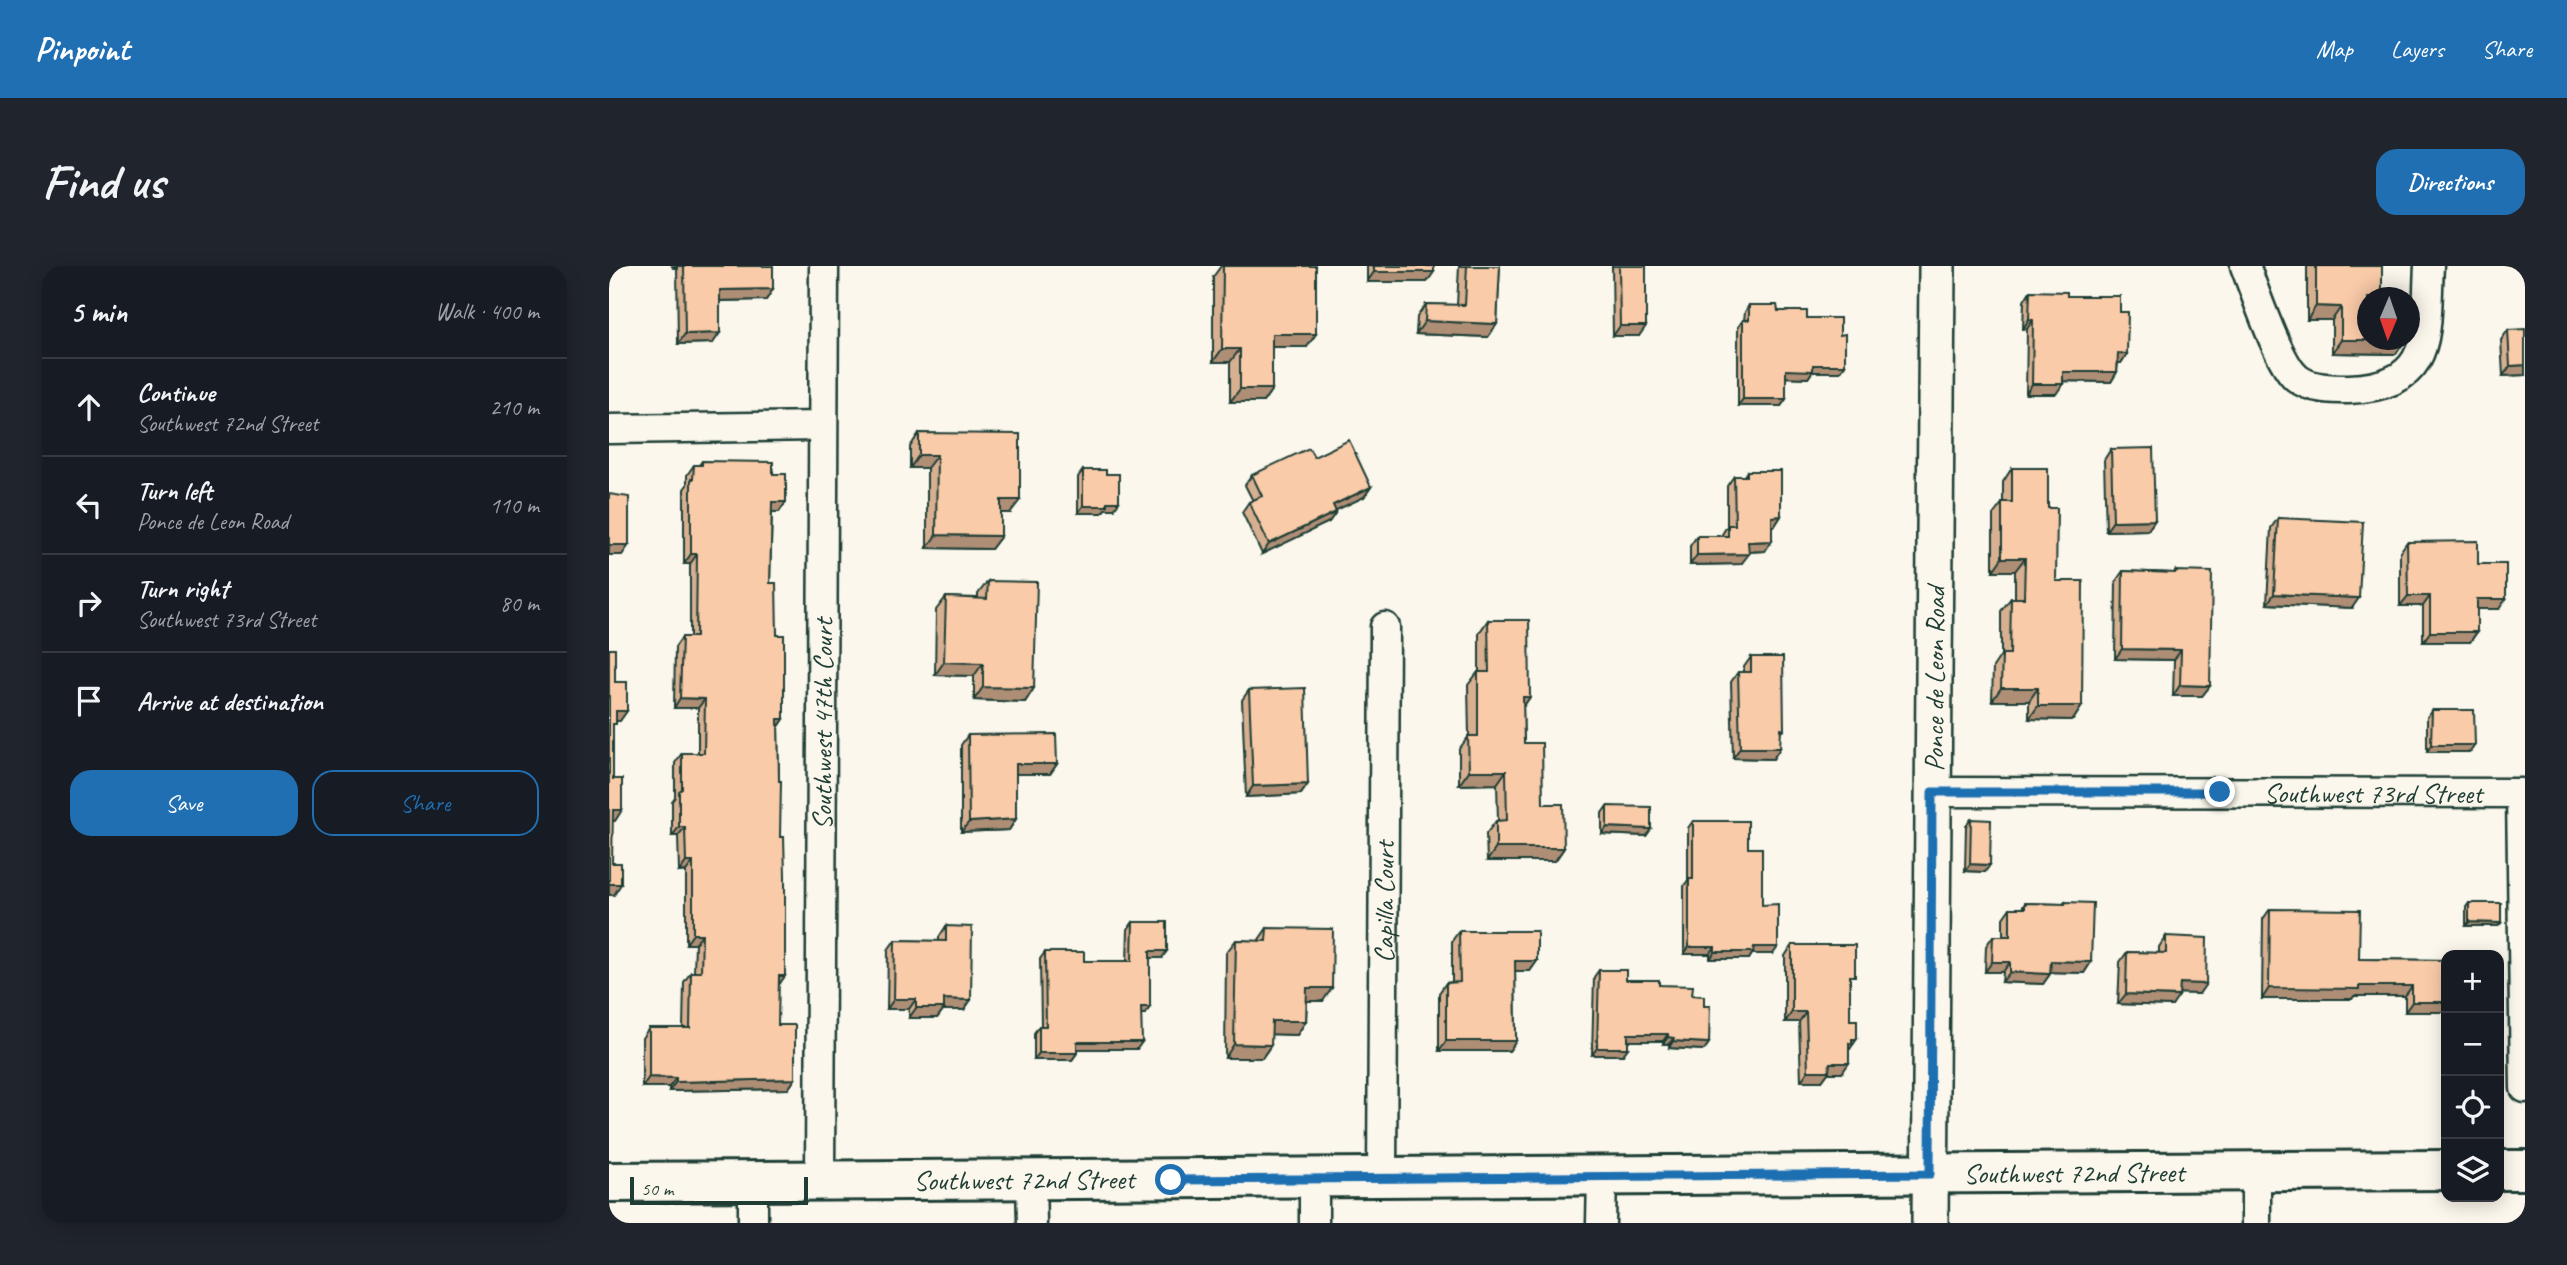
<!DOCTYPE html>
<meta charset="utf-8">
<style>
:root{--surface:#171b24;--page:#20242c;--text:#f1f3f6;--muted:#9ea1a6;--line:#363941;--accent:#1f6fb2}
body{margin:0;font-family:Caveat,sans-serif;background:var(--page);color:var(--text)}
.controls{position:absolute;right:21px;bottom:21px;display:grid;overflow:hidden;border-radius:14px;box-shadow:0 4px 18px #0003}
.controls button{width:63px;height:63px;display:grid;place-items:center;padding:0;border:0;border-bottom:2px solid var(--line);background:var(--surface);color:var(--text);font:35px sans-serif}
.compass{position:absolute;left:1748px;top:21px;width:63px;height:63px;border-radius:50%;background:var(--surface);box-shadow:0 4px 18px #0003;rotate:182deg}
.scale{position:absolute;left:21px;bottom:18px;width:178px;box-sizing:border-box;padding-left:7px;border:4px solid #1f3d34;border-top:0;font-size:19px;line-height:24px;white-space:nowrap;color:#1f3d34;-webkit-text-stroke:5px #fbf7ec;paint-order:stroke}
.stop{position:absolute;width:21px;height:21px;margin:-16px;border:5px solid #1f6fb2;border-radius:50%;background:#fff}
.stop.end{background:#1f6fb2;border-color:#fff;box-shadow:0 2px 7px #0008}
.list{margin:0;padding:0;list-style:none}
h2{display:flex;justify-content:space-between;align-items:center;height:91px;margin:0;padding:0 28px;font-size:30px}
h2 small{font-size:23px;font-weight:400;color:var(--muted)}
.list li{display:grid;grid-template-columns:46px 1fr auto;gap:21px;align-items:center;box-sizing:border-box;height:98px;padding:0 28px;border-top:2px solid var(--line)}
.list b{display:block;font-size:26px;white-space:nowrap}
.list p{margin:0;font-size:23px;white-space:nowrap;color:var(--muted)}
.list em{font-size:23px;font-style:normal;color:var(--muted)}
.actions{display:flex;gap:14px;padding:21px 28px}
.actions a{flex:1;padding:16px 0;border:2px solid var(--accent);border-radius:21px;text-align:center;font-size:24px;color:var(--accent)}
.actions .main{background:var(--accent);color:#fff}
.icon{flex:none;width:38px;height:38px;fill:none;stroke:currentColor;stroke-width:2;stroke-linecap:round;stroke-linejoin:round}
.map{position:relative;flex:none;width:1916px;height:957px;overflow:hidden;border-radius:21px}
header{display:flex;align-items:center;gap:42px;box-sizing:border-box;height:98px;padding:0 35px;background:var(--accent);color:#fff}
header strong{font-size:33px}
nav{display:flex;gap:38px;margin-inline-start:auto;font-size:24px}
.intro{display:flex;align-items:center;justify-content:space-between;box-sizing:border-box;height:168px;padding:0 42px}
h1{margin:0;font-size:49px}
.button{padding:18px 32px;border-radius:21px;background:var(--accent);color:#fff;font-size:24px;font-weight:700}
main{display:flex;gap:42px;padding:0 42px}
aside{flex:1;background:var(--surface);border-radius:21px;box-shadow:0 4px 18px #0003}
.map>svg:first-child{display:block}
</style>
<header>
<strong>Pinpoint</strong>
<nav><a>Map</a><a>Layers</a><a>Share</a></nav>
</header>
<div class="intro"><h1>Find us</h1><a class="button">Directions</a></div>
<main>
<aside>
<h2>5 min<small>Walk · 400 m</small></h2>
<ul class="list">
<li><svg class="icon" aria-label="ahead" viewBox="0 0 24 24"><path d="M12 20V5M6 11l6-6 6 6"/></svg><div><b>Continue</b><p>Southwest 72nd Street</p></div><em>210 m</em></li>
<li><svg class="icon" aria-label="left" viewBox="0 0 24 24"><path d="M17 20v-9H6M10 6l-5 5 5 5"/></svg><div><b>Turn left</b><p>Ponce de Leon Road</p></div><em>110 m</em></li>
<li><svg class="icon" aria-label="right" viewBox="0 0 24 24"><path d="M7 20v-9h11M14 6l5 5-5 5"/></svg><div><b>Turn right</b><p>Southwest 73rd Street</p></div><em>80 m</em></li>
<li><svg class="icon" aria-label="arrive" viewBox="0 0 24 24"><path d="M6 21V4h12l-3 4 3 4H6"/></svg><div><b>Arrive at destination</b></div></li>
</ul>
<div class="actions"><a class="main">Save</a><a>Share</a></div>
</aside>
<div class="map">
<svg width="1916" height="957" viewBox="0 0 1916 957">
<rect width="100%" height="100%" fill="#fbf7ec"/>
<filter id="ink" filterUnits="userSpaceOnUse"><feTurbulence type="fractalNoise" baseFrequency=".0143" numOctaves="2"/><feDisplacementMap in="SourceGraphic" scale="14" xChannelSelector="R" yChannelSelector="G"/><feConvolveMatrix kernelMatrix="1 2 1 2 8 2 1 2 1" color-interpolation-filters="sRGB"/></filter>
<g filter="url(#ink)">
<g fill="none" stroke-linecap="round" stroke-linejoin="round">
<g stroke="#1f3d34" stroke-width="33">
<g id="minor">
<path d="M1636 0C1646 25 1669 97 1688 112 1701 123 1724 123 1740 123 1827 120 1816 67 1820 0"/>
<path d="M0 163 213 160"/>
<path id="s1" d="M1323 526 1912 527 1916 822"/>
<path id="s2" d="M773 912 776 361"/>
<path d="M422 914 423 957"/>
<path id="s3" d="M211 915 215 0"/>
<path d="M144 957V917"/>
<path d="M705 957V913"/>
<path d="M992 957 993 910"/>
<path d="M1647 957V906"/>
</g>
</g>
<g stroke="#1f3d34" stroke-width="40">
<g id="tertiary">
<path id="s4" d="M1321 957 1328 0"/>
</g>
</g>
<g stroke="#1f3d34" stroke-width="44">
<g id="secondary">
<path d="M1890 904H1916"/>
<path id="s5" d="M0 916 1837 904"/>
</g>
</g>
<use href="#minor" stroke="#fbf7ec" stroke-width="28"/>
<use href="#tertiary" stroke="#fbf7ec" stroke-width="35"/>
<use href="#secondary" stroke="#fbf7ec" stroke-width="38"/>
</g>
<path fill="#d7af91" stroke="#1f3d34" stroke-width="2" d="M63 0H164V23L157 34 111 35 104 77 69 78 68 2H64Z
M612 0H707L698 81H663V123L654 136H621V96H604V11Z
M758 0H825L818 16H758Z
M850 0H891L888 58 879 71 807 68 808 51 817 38 848 39Z
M1003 0H1037L1030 70H1004Z
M1698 0H1773L1759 32 1796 74 1787 88 1723 87V54H1698Z
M1421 25 1458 30 1511 46 1518 88 1512 97H1509L1508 106 1502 116 1454 115 1447 128H1417L1418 63H1414L1415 35Z
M1140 39 1198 52 1231 69 1236 99 1231 106H1203L1199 112 1177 111V133L1172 140H1129V61L1134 54H1135L1136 46Z
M1899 64 1916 109 1894 110 1892 74Z
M310 167 401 247H392V270L382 283 318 282V202H301V181Z
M1502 183 1546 254 1539 264 1497 265 1495 194Z
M705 191 762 221 755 231 726 244 727 246 720 256 653 288 633 246 640 236 644 235 636 219 643 209Z
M93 195 164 208 177 236 170 246H163L161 317 168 369 175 453 169 462 171 571 176 710 169 719V759L186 813 179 823 60 825V821H33V772L40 762H74L75 716 82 706H85L86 678H77V605L70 606 69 570H63V535L66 531V497L73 487H89V442H65L66 381 73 371H81V298H75V223L78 219V209L85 199H90Z
M1403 202 1439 242 1447 315 1473 440 1464 454 1420 453V435H1383L1384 401 1392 389V345L1402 332H1406V305H1384V249L1394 236V216Z
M474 204 505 243H496L493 247H469V211Z
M1138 205 1172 250 1165 261H1163L1156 285 1140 286 1132 298 1081 299V280L1088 270H1112L1118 260V220L1125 210H1135Z
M1669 252 1743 342 1658 338 1662 262Z
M1798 276 1869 298 1890 343H1868V366L1861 376H1814V340H1791V286Z
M1514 305 1565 307 1566 305 1601 420 1593 430H1564L1565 394 1506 393 1507 315Z
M379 315 425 422 416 436 365 434V410L326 409 327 344 337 331 369 332V328Z
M879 354 921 431 914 441 915 477 934 538 955 582 946 595H878L877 568 887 555H889L888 518 850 519V483L860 470 859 419 869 406H870V367Z
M1142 391 1175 464 1171 468 1164 493 1124 492 1122 416 1129 406H1135V401Z
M640 424 699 518 692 528 637 531 633 434Z
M1823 444 1861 486H1818V451Z
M359 469 448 498 441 508H407V553L400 564 352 566V479Z
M998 540 1042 563 1037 570 993 568V547Z
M1362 553 1376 606 1356 605 1357 560Z
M1084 555 1139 582 1164 688H1143L1140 693H1101V688H1075V620L1079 614V562Z
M1456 636 1482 696 1475 707 1441 706V708L1434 718 1393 716 1394 706H1376L1377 680 1384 670H1394V652L1401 642H1413L1416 637 1454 638Z
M1860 637 1892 657 1889 660H1857V641Z
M1661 643 1750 693 1837 694V746H1796V730H1745L1743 733H1653L1654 653Z
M524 656 553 692H541V741L536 748H532L528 783H468V787L463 794H425V767L430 760H432L431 693 436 686 475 695H518L519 663Z
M337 660 355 744H334L328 752H300V743H278L279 684 286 674 330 675V671Z
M658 662 714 735H698L697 755 688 769 662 768V779L653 792H616L617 687 627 674 649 675Z
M850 665 928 695 921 705H906L907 775 900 785H830V727L837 717 843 716V675Z
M1557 670 1590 728 1570 727 1563 740 1509 738 1511 696 1518 686 1550 687V681Z
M1183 679 1241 717V783H1240L1233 807H1219L1213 815H1192L1190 756H1176V690Z
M990 704 1017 714 1050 719 1083 729 1095 740 1100 777 1095 784 1060 782V778H1054V775H1019L1014 789H983L985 711Z"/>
<path fill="#af8e76" stroke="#1f3d34" stroke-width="2" d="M765 6H825L818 16H758Z
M164 23 157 34 104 35 111 24Z
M1707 40 1732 41 1723 54H1698Z
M1420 53 1424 54 1418 63H1414Z
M816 55 888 58 879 71 807 68Z
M1011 60H1037L1030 70H1004Z
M111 67 104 77 69 78 76 68Z
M663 68H707L698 81H654Z
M1732 74H1796L1787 88 1723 87Z
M613 83H631L621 96H604Z
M1509 87 1518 88 1512 97H1502Z
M1204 99H1236L1231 106H1203L1199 112 1172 111 1177 104Z
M1916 99V109L1894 110 1901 100Z
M1454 106H1508L1502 116 1447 115Z
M1423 118H1454L1447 128H1417Z
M631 123H663L654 136H621Z
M1134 133H1177L1172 140H1129Z
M310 189H328L318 202H301Z
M762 221 755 231 717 249 724 239Z
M392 234H411L401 247H383Z
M163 236H177L170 246H156Z
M498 236H510L505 243H496L493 247H469L474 240Z
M727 246 720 256 653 288 660 278Z
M1172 250 1165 261H1156L1163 251Z
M1546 254 1539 264 1497 265 1504 255Z
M327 269 392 270 382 283 318 282Z
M1163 275 1156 285 1132 286 1139 276Z
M0 279H20L13 289H0Z
M82 288H88L81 298H75Z
M1140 288 1132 298 1081 299 1088 289Z
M1393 292H1416L1406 305H1384Z
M1665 328 1750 332 1743 342 1658 338Z
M1799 330H1821L1814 340H1791Z
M1868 333H1897L1890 343H1861Z
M1821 366H1868L1861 376H1814Z
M1513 383 1572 384 1565 394 1506 393Z
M335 396 374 397 365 410 326 409Z
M1571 419 1601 420 1593 430H1564Z
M374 421 425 422 416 436 365 434Z
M1392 422H1429L1420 435H1383Z
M914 431H921L912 444Z
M71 432 96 433 89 442H65Z
M1429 440H1473L1464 454 1420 453Z
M7 445H18L11 455H0Z
M169 453H175L168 463Z
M1822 479H1866L1861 486H1818Z
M1131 482H1171L1164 493 1124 492Z
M407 498H448L441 508H400Z
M860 505H897L888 518 850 519Z
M699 518 692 528 637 531 644 520Z
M4 544H13L6 555H0Z
M407 553 400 564 352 566 360 556Z
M70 561H76L69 570H63Z
M998 561 1042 563 1037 570 993 568Z
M887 582H955L946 595H878Z
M77 596H84L77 605 70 606Z
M1361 598 1381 599 1376 606 1356 605Z
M0 618H12L5 629H0Z
M1860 656 1892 657 1889 660H1857Z
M84 668H93L86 678H77Z
M1080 681H1106L1101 688H1075Z
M1145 681H1169L1164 688H1143L1140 693H1101L1106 686Z
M541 685H558L553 692H536Z
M906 695H928L921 705H899Z
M1442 695 1482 696 1475 707 1434 706Z
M1383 696H1401L1394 706H1376Z
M1401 706 1441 708 1434 718 1393 716Z
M170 710H176L169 720Z
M1571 717 1597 718 1590 728 1563 727Z
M1750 720H1803L1796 730H1745L1743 733H1653L1660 722Z
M698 722H723L714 735H689Z
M1517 728 1570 730 1563 740 1509 738Z
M285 733H307L300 743H278Z
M335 733 362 734 355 744H334L328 752H300L307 742Z
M1803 736H1837V746H1796Z
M532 741H541L536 748H528Z
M1183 746H1197L1190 756H1176Z
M663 755H697L688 769 653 768Z
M1019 768H1059L1054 775H1014Z
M1059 771 1065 772 1060 778H1054Z
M1243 773H1248L1241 783 1232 788Z
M837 775H907L900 785H830Z
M1064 775 1100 777 1095 784 1060 782Z
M468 776H533L528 783H463Z
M625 778 662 779 653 792H616Z
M988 782H1019L1014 789H983Z
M430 787H468L463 794H425Z
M1221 797H1240L1233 807H1219L1213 815H1192L1199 805Z
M40 811 67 812 60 821H33Z
M186 813 179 823 60 825 67 816Z"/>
<path fill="#facba9" stroke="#1f3d34" stroke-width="2" d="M0 0H1V20H0Z
M75 0H164V23L111 24V67L76 68Z
M614 0H707V68H663V123H631V83H613Z
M765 0H825V6H765Z
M858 0H891L888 58 816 55 817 38 856 39Z
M1010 0H1037V60H1011Z
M1707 0H1773V32H1759V74H1796H1732V41L1707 40Z
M1421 25 1458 26V30H1511V46H1519L1518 88 1509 87 1508 106H1454V118H1423L1424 54 1420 53Z
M1140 39H1168L1169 45H1198V52H1231V69L1236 68V99H1204V105L1177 104V133H1134V54H1140Z
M1916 63V99L1901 100 1899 64Z
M310 167 411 168V234H392V270L327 269 328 189H310Z
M740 174 762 221 724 239 727 246 660 278 640 236 653 230 643 209 700 182 705 191Z
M1544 182 1546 254 1504 255 1502 183Z
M93 195 164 196V208H177V236H163L161 317H167L168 369H175V453H169L170 515H172L171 571H175L176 609V710H170L169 759H186V813L67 816V812L40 811V762H81L82 706H92L93 668H84V596H77L76 561H70V525L73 523V487H95L96 433 71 432 73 371H87L88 288H82V213H84L85 199H93Z
M1403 202H1439V242H1448L1447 315H1474L1473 440H1429V422H1392L1393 388H1401L1402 332H1415L1416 292H1393V236H1403Z
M474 204H497V208H510V236H498V240H474Z
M1138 205H1172V250L1163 251V275L1139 276 1140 288 1088 289V270H1119V259H1126L1125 210H1138Z
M0 228 20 231V279H0Z
M1669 252 1754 256 1750 332 1665 328Z
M1869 275V298H1897V333H1868V366H1821V330H1799L1798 276Z
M1514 305 1566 307V305L1603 306 1601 420 1571 419 1572 384 1513 383Z
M379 315 428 316 425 422 374 421V397L335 396 337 331 378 333Z
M879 354H920L921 431H914L915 477H933L934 538H954L955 582H887V555L898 554 897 505H860L859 470H869V406H880Z
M0 383H6V416H18V445H7V458H4V513H13V544H4L3 597H12V618H0Z
M1142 391H1174L1175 464 1172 463 1171 482H1131L1129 406H1142Z
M696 422 699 518 644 520 640 424Z
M1823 444H1865L1866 479H1822Z
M447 468 448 498H407V553L360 556 359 469Z
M998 540 1042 541V563L998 561Z
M1362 553 1382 554 1381 599 1361 598Z
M1084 555H1139V582H1153V639L1169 638V681H1145L1144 686H1106V681H1080V613H1084Z
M1456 636 1484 637 1482 696 1442 695 1441 708 1401 706V696H1383L1384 670H1401V642H1416V637L1456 638Z
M1860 637H1892V657L1860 656Z
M1661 643 1751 644 1750 693 1837 694V736H1803V720H1750V723L1660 722Z
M524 656H558V685H541V741H532L533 776H468V787H430V760H437L436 686H475V695H523Z
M337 660 363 661 362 734 335 733V742H307V733H285L286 674 337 675Z
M658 662 724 663 723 722H698L697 755H663L662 779 625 778 627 674 657 675Z
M850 665H928V695H906L907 775H837V717L851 716Z
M1557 670 1598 672 1597 718 1571 717 1570 730 1517 728 1518 686 1557 687Z
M1183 679H1246V710H1241V754H1248V773H1243V778L1240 777V797H1221L1220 805H1199L1197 746H1183Z
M990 704H1017V714H1050V719L1084 720 1083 729 1095 730V740H1101L1100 777 1064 775 1065 772 1059 771V768H1019V782H988Z"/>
</g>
<g fill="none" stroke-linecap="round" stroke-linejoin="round" filter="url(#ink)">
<path stroke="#1f6fb2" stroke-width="9" d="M562 914 1321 908 1323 526H1611"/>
</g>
<g text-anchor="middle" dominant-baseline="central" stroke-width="6" stroke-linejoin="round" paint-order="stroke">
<g font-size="28" fill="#1f3d34" stroke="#fbf7ec">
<text stroke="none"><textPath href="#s4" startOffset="544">Ponce de Leon Road</textPath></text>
<text stroke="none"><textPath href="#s3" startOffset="457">Southwest 47th Court</textPath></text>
<text stroke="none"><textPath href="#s1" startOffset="441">Southwest 73rd Street</textPath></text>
<text stroke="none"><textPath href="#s2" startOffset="276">Capilla Court</textPath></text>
<text stroke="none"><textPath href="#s5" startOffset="1465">Southwest 72nd Street</textPath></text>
<text stroke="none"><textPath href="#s5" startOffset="415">Southwest 72nd Street</textPath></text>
</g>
</g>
</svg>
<div class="controls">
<button>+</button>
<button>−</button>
<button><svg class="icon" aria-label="locate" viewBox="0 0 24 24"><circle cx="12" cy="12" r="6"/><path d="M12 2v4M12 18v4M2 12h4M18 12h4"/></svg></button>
<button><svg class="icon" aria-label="layers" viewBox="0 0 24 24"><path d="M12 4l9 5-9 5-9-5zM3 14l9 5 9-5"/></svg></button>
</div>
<svg class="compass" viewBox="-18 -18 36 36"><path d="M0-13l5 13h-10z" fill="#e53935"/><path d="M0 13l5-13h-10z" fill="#9ea1a6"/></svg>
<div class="scale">50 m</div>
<div class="stop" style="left:562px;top:914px"></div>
<div class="stop end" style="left:1611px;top:526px"></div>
</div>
</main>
